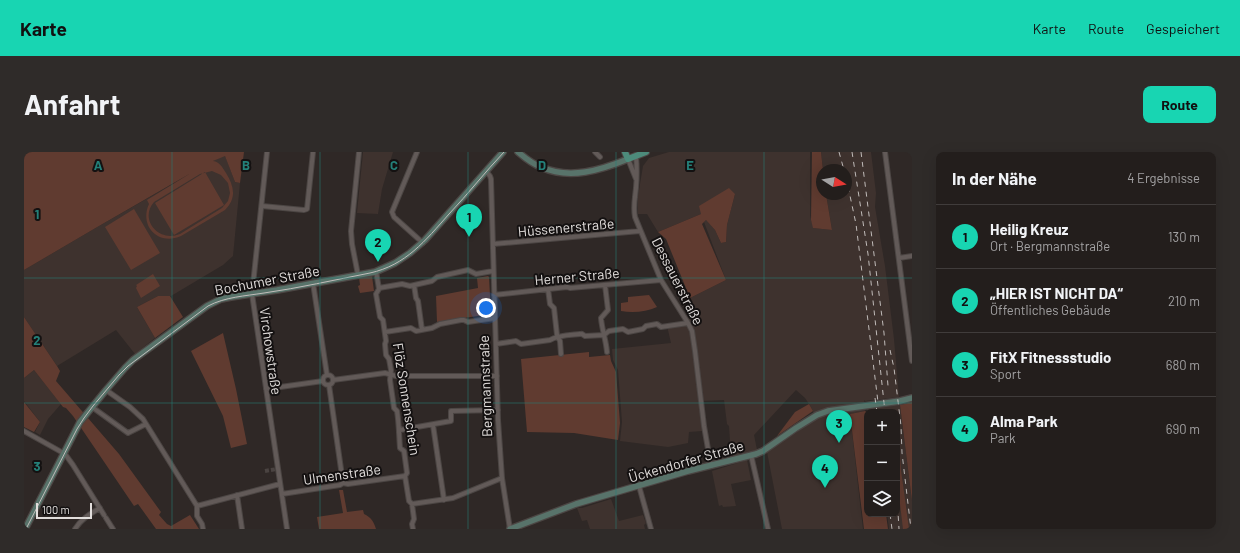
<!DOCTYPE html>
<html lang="de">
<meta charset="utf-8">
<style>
:root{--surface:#231e1c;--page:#2f2b29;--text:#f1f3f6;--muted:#a3a2a3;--line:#403c3b;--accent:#18d5b2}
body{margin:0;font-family:Barlow,sans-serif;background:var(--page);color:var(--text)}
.controls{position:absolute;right:12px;bottom:12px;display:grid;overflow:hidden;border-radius:8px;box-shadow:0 4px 16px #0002}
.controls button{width:36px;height:36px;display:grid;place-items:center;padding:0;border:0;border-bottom:1px solid var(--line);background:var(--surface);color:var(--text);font:20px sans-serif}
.compass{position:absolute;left:792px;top:12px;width:36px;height:36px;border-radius:50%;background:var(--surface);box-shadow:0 4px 16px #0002;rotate:101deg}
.scale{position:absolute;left:12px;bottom:10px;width:56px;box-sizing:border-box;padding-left:4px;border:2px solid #e2dedc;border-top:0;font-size:11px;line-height:14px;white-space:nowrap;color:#e2dedc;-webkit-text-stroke:3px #141111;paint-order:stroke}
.you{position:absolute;left:462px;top:156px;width:14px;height:14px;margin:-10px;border:3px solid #fff;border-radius:50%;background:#1a73e8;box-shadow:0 0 0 6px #1a73e833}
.badge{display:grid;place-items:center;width:26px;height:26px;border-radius:50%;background:var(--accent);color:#111;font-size:13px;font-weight:700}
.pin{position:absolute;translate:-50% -33px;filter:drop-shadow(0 1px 2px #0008)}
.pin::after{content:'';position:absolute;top:21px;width:14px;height:12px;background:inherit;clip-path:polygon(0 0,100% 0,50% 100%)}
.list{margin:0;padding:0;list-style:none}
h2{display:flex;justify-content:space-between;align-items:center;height:52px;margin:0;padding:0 16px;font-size:17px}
h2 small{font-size:13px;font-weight:400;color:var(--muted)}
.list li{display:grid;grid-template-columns:26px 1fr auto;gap:12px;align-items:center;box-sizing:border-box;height:64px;padding:0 16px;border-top:1px solid var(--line)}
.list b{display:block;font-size:15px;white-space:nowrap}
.list p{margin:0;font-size:13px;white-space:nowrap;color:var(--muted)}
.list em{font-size:13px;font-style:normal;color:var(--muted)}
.icon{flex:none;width:22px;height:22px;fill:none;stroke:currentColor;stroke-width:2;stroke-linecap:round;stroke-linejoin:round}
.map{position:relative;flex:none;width:888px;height:377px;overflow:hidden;border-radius:8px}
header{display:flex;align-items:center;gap:24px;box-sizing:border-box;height:56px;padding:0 20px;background:var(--accent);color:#111}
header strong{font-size:19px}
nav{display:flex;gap:22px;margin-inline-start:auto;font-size:14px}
.intro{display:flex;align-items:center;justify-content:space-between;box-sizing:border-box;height:96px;padding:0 24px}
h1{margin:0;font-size:28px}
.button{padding:10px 18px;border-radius:8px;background:var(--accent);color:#111;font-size:14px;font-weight:700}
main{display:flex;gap:24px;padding:0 24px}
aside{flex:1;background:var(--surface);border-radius:8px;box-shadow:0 4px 16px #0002}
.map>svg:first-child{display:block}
</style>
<header>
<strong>Karte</strong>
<nav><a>Karte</a><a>Route</a><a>Gespeichert</a></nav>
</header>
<div class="intro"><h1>Anfahrt</h1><a class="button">Route</a></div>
<main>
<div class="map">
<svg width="888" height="377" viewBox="0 0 888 377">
<rect width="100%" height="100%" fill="#2f2826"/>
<path fill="#3e322e" d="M339 0H369L358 37 354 62 333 61Z
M645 0H786V63L787 68 790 76 808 78 802 42H822V18H799L797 0H847L852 41 851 55 861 114 870 187 875 245 841 249 840 248 841 259 826 262 839 377H758L743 300 791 268 789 259 785 252 781 246 772 238 730 283 733 298 707 304 705 274 703 272 700 248 675 249 678 279 665 280 664 291 644 295 596 289 598 270 594 218 589 208 588 197 647 191 643 174 666 171 657 147 666 146 702 128 680 70 682 68 686 72 691 78 697 91 702 90 703 73 711 42 677 62 634 80 623 62H614V44L619 14 625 6Z
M201 3 211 30 216 31 209 104 199 113 147 144H134L113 155 131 186 111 202 92 178 33 214 0 165V118L75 74 196 5Z
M10 218 37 252 24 267 16 283 11 280 16 270 0 249V226Z
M876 253 888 349V377H865L863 362H873V260H844L843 257Z
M723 308 727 328 707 332 712 354 699 355 698 353 695 354 688 319Z
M587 347 595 369 619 363 622 371 620 373 621 377H566L563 368 558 369 553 356H558Z"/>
<path fill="#603b30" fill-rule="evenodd" d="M0 0H220L216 31 211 30 201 4 189 9C196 10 198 15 202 21 210 34 213 46 201 58L157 84C134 94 115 74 125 52L123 48 167 21 75 74 0 118ZM188 19 197 23 204 31 206 41 204 49 198 56 156 82C134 91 115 67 130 50L176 22Z
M788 0H797L799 18H798V42H802L808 78 789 76 787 68Z
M181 20 200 53 150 83 131 51Z
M705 36 711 42 703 73 702 90 697 91 691 78 682 68 678 72 702 128 666 146 642 87 634 80 677 62 675 54Z
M110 57 136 101 107 118 81 75Z
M129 122 136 134 117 146 112 136 113 134 112 133Z
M348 124 350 139 336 141 334 134 336 133 335 126Z
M464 124 465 125 467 162 413 170 412 144 454 136 453 126Z
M625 143 633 155C622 160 609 161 597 159V151L604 150V145Z
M134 144H146L159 165 131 186 113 155Z
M0 165 33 214 36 219 32 229 95 302 137 360 135 363 143 372 147 374 166 363 175 377H132L114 352 110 354 49 264 42 256 39 255 10 218 0 226Z
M199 181 212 237 223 292 207 296 199 264 167 199Z
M565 200V205L586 203 587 209 592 220 596 271 594 288 550 281 503 280 497 207Z
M0 250 16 270 10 280 0 275Z
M888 250V349L876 253Z
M785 252 789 259 753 284 771 260Z
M841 259 844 260 843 362H862L864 377H840L826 262Z
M873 262 877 318 885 377H879L873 327Z
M315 338H319L323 360 339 358 340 362C347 365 350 370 352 377H295L293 365 319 361Z"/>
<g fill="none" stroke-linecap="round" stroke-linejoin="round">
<path stroke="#4a4341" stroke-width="4" stroke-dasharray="4 2" stroke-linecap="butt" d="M241 319 253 317"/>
<g stroke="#4c4644" stroke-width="6">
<path id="street" d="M243 0 228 142 263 377
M393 0 368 60 370 65 399 91
M571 0 576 5
M861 0 888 209
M612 4C613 15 613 25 612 36 611 46 609 55 611 65L637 128 664 171 668 179 671 199 680 274 687 314
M604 7 612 27
M462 19 466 24 467 27 474 268 478 326 486 377
M238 54 280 58 283 57 289 0
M469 92 616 79
M875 106 888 104
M352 119 355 137 352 142 356 165 359 168 362 189 361 192 362 203 365 207 367 218 366 228 370 256 373 259C375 271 375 283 376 296L380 299 383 321 381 324 385 349 388 352 390 367 388 372 389 377
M334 123 328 92 327 79 335 0
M289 131 303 223
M390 133 392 146 394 149 398 178
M581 133 584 158 577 166C578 178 582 188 583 200
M355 136 378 132 386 134 408 129 413 125 444 118 452 122 469 119
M524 137 526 152 530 156 533 183 536 189 537 202
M470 143 543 135 546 136 637 128
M361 180 387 176 392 179 408 176 416 172 437 168H440L444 170 471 166
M558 182 561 184 580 183 585 179 599 177 604 180 619 177 622 174 633 172 637 175 664 171
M472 192 492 189 497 192 526 188C534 183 547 183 556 182
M299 228a5 5 0 1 1 10 0a5 5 0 1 1-10 0Z
M309 228 361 221 372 224H473
M305 233 319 331
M242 237 299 229
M82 238 106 255 119 267 173 354 256 332
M68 255 104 281 122 272
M409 273 420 348
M376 278 427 269V259L474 258
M0 279 41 302 49 313 80 363
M727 303 744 377
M615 334 627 377
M258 342 316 333 319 331 324 332 381 324
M213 343 218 377
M388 352 429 346 478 326
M173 354V364L178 372 179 377
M82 366 89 377
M51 377C57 367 66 362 76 356"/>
</g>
<g stroke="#4c4644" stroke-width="8">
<path id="secondary" d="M494 0C501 6 508 12 517 15 546 28 577 18 604 7
M1 377 56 270 82 238 101 216 109 208 183 154 197 147 207 145 253 138 351 120 371 111 386 101 401 88 479 0
M486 377 552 352 664 319 732 302 739 299 772 276 793 263 804 259 876 249 888 246"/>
</g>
<g stroke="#4c4644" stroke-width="8">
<path id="primary" d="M601 0 604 7 622 0"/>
</g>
<use href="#street" stroke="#625a58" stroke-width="4"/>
<use href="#secondary" stroke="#58736a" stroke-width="5.5"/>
<use href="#primary" stroke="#4d8b7b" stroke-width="6"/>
<path stroke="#c1bcba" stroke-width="1" d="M2 377 53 277 60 266 69 254 95 223 104 214 184 154C201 145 221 144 240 141 275 136 310 128 346 121 382 113 401 89 425 62 444 42 461 20 480 0"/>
<path stroke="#c1bcba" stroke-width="1" stroke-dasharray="5 5" stroke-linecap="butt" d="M815 0 820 18
M828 0 844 102 861 260
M837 0 860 181 864 234
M822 25 832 72 854 250
M866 198 870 216 877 274 878 301 887 377
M851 246 853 260
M873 344 875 377
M866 362 868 377"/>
</g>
<path fill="none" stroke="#248079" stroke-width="1" stroke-opacity="0.55" d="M148 0V377M296 0V377M444 0V377M592 0V377M740 0V377M0 126H888M0 251H888"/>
<g text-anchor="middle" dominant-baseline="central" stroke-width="4" stroke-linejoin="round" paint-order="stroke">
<g font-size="14" fill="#e2dedc" stroke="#141111">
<text transform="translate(542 75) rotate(-5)">Hüssenerstraße</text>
<text transform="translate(553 124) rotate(-5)">Herner Straße</text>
<text transform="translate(243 128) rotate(-11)">Bochumer Straße</text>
<text transform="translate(654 129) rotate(63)">Dessauerstraße</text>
<text transform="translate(247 199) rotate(82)">Virchowstraße</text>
<text transform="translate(461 234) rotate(-92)">Bergmannstraße</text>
<text transform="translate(383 247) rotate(81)">Flöz Sonnenschein</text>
<text transform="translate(662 309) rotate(-16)">Ückendorfer Straße</text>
<text transform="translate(318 322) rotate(-8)">Ulmenstraße</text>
</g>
</g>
<g font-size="13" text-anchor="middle" font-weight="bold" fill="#248079" stroke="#141111" stroke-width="4" stroke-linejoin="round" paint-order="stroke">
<text x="74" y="18">A</text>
<text x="222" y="18">B</text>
<text x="370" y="18">C</text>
<text x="518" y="18">D</text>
<text x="666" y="18">E</text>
<text x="13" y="67">1</text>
<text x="13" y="193">2</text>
<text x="13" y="319">3</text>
</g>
</svg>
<div class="controls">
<button>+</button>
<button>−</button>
<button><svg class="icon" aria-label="layers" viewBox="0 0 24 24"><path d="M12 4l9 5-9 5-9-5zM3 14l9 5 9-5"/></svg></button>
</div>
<svg class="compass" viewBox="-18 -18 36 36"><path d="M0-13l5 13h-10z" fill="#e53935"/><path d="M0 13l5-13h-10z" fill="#a3a2a3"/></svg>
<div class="scale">100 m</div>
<div class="you"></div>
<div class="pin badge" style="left:445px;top:85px">1</div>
<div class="pin badge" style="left:354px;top:110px">2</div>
<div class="pin badge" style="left:815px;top:291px">3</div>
<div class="pin badge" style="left:801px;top:336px">4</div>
</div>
<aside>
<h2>In der Nähe<small>4 Ergebnisse</small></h2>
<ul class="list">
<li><span class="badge">1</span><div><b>Heilig Kreuz</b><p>Ort · Bergmannstraße</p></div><em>130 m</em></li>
<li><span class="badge">2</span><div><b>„HIER IST NICHT DA“</b><p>Öffentliches Gebäude</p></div><em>210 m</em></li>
<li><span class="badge">3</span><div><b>FitX Fitnessstudio</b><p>Sport</p></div><em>680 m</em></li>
<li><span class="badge">4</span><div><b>Alma Park</b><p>Park</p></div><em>690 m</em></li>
</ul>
</aside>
</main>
